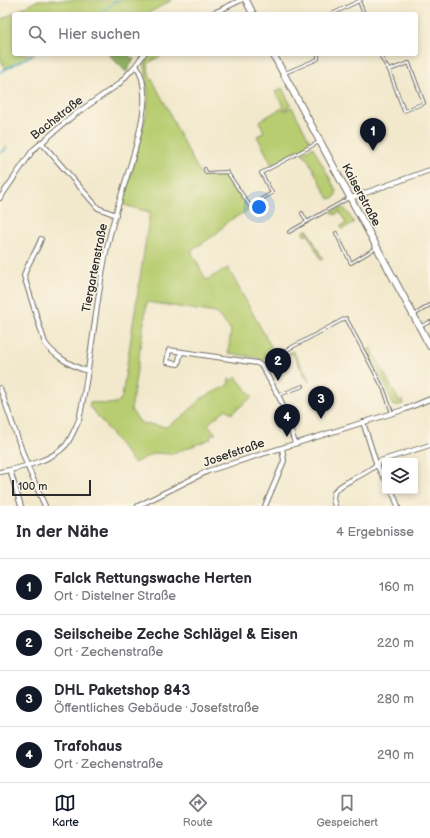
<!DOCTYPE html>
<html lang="de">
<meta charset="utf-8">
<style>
:root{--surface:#fff;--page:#f2f2f3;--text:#2b2b33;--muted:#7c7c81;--line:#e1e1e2;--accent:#111827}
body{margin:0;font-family:"Balsamiq Sans",sans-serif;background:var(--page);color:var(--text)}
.controls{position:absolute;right:12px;bottom:12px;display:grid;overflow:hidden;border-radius:4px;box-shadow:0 2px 6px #0003}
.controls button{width:36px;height:36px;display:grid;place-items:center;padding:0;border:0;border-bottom:1px solid var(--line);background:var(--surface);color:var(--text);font:20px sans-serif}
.scale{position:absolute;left:12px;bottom:10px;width:79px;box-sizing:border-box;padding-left:4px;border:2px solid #2b2b2b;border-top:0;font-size:11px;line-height:14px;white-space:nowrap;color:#2b2b2b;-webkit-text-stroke:3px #fcf5e5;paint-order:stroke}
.you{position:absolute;left:259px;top:207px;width:14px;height:14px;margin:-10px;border:3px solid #fff;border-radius:50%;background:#1a73e8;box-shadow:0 0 0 6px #1a73e833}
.badge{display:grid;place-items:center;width:26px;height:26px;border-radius:50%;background:var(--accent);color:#fff;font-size:13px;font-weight:700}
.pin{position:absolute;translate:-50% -33px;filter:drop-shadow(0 1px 2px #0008)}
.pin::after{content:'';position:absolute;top:21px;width:14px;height:12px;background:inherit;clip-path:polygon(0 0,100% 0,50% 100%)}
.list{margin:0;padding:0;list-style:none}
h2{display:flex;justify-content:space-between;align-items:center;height:52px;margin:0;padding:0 16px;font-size:17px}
h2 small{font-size:13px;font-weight:400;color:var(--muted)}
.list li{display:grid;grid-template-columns:26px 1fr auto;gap:12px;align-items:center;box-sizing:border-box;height:56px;padding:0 16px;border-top:1px solid var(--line)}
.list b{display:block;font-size:15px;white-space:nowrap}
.list p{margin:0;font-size:13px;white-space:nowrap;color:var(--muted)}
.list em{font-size:13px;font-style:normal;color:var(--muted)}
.icon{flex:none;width:22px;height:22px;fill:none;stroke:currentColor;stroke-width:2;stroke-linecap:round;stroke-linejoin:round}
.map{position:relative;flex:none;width:430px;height:506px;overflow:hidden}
.search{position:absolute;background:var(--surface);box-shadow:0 2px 6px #0003;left:12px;right:12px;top:12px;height:44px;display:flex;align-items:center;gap:10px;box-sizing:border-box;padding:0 14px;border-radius:4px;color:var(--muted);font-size:15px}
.sheet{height:276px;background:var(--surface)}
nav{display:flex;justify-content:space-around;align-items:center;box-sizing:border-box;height:56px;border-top:1px solid var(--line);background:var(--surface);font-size:11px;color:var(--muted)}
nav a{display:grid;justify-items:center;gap:2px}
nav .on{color:var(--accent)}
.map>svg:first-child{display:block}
</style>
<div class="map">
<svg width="430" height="506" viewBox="0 0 430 506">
<rect width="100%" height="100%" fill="#fcf5e5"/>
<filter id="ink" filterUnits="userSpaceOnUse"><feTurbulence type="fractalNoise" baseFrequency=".025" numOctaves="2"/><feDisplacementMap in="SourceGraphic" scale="8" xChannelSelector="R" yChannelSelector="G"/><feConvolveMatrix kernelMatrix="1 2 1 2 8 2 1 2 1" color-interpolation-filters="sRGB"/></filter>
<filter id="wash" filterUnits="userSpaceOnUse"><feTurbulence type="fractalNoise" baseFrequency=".012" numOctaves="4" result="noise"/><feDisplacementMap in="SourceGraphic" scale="16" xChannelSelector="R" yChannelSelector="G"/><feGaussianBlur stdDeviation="0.9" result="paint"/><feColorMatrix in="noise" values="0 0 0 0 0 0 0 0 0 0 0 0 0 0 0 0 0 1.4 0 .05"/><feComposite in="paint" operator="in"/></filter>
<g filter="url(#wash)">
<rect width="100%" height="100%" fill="#f2e9cd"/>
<path fill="#b8cd71" stroke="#727c4e" d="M38 0H172L147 14H14V54H35L5 70 0 56V20Z
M149 54H160L161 56 148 63 149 74 168 109 179 134 201 175 225 176 241 196 249 210 228 221 216 234 191 251 206 280 228 268 274 352 273 354 261 361 259 358 228 353 231 330 216 313 147 302 131 410 141 423 166 427 182 417 202 398 228 385 229 379 233 380 236 377 252 397 231 414 226 409 208 424 216 434 210 435 211 439 171 454 155 453 134 463 93 410 89 407 90 402 106 404 117 403 122 397 150 212 124 205V202L147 111 148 93 145 65 147 56Z
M282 88 291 105 285 109 275 92Z
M292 107 311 143 272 165 257 136 264 132 259 121 282 108 284 111Z
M313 147 336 190V195L333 199 331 198 329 199 307 158 302 153Z
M343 208 347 211 354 223 342 229 341 226 346 223 340 212 334 215 332 212 338 209Z
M307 229 323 259 321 260 308 234 304 236 303 232 306 230 307 233H309Z
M371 348 399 401 402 400 403 404 393 406 386 386 366 351Z
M293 351 310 381 309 382 292 353 277 360Z"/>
<path fill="#92b063" stroke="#5e6e47" d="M108 54H126L134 59 126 72Z"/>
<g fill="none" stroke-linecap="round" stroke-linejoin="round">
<path stroke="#52b3d1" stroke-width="1.5" d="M100 14 117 0
M0 72 33 54
M0 153 5 150 6 147"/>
</g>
</g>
<g filter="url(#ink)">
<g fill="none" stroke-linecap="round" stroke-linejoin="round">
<g stroke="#716e64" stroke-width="4">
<path id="service" d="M359 1 364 14
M332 14 361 0
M380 54 383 61 389 70 404 111 424 103 409 63 389 70
M285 73 318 59V54
M205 169 206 173 227 172 250 206 272 193 261 173 319 142
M302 213 307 222
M289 232 349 198
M336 233 351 263 376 248
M414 315 430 305
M421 326 430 322
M262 366 270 359 346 318 384 390 392 413
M279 395 303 386"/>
</g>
<g stroke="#716e64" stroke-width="6">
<path id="minor" d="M212 14 241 0
M41 142 98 208 116 215
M0 198 33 150 74 115 119 84 136 65
M351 198 430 170
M41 239C37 252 27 263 24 276L45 343C54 356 73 367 88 371
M181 352 178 364 167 362 169 350 257 363 262 366 281 401 295 443
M0 388 27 465 45 506
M363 422 377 466 385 479
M10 470 21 506
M0 472C20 468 52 461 66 445 72 437 75 428 79 420 92 361 95 302 108 243 118 197 138 153 144 106 145 91 144 77 136 65L144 54
M392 491 398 506
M138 506 208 471 406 409 430 399
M265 506 284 461 282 448
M335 506C333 501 332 496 335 491 341 482 370 474 380 461L430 445"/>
</g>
<g stroke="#716e64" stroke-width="8">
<path id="secondary" d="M246 0 253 14
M273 54 430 346"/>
</g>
<use href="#service" stroke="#fff" stroke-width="2"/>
<use href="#minor" stroke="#fff" stroke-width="4"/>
<use href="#secondary" stroke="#fff" stroke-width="6"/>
</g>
</g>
<g text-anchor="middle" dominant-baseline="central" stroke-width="3" stroke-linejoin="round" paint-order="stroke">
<g font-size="12" fill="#2b2b2b" stroke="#fcf5e5">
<text transform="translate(57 118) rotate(-38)">Bachstraße</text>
<text transform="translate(361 195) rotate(62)">Kaiserstraße</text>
<text transform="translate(95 268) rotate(-79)">Tiergartenstraße</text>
<text transform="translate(234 453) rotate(-19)">Josefstraße</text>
</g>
</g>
</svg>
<div class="controls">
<button><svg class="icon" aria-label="layers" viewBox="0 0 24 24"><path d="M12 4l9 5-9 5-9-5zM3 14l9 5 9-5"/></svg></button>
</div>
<div class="scale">100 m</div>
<div class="you"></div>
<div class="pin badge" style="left:373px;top:151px">1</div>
<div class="pin badge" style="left:278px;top:381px">2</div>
<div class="pin badge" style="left:321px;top:419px">3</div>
<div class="pin badge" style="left:287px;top:437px">4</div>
<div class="search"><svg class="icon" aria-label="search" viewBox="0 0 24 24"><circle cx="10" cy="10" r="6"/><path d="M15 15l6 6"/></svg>Hier suchen</div>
</div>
<section class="sheet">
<h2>In der Nähe<small>4 Ergebnisse</small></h2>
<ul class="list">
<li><span class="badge">1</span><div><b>Falck Rettungswache Herten</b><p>Ort · Distelner Straße</p></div><em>160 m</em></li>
<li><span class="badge">2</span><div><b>Seilscheibe Zeche Schlägel &amp; Eisen</b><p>Ort · Zechenstraße</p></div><em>220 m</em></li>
<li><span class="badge">3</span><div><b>DHL Paketshop 843</b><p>Öffentliches Gebäude · Josefstraße</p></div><em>280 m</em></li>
<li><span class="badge">4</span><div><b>Trafohaus</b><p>Ort · Zechenstraße</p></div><em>290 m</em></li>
</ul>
</section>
<nav>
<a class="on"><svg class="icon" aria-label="map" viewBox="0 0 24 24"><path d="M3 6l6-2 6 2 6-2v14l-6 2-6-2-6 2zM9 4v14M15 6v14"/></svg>Karte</a>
<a><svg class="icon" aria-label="directions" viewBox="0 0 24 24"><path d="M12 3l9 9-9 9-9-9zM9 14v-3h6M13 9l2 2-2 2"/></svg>Route</a>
<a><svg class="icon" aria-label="saved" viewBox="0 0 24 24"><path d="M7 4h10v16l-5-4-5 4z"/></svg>Gespeichert</a>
</nav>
